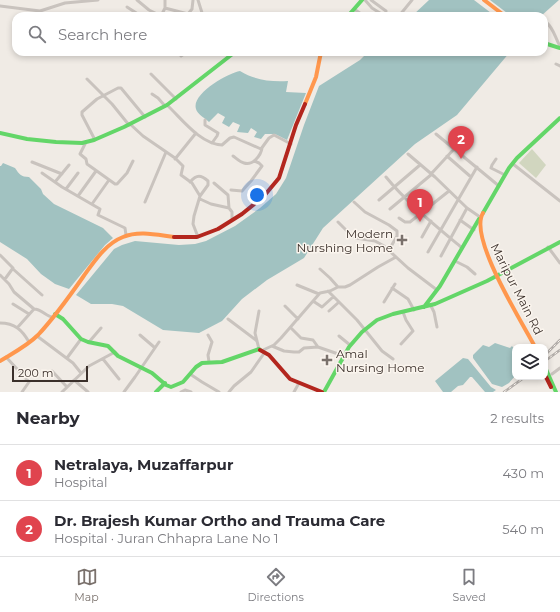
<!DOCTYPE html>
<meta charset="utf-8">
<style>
:root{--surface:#fff;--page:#f7f7f7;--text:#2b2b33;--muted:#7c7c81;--line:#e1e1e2;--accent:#7a716c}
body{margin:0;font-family:Montserrat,sans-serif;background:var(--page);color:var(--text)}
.controls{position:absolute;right:12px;bottom:12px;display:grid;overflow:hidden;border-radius:8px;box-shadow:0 2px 6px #0003}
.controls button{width:36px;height:36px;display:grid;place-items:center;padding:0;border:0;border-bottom:1px solid var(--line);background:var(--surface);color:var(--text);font:20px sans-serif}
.scale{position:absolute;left:12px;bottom:10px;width:76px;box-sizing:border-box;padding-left:4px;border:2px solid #3b302b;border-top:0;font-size:11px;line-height:14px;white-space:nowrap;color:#3b302b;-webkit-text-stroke:3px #fbf5ee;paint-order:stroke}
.you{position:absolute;left:257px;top:195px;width:14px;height:14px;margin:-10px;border:3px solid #fff;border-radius:50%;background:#1a73e8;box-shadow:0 0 0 6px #1a73e833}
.badge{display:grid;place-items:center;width:26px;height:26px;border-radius:50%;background:var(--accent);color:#fff;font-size:13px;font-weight:700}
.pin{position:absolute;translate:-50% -33px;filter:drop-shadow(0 1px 2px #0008)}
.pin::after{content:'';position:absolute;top:21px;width:14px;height:12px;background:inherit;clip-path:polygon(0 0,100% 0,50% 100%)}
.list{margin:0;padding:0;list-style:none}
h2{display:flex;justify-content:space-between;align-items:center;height:52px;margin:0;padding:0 16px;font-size:17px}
h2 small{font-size:13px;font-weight:400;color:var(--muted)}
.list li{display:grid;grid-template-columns:26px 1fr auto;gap:12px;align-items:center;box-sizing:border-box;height:56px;padding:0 16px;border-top:1px solid var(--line)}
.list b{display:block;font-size:15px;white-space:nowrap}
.list p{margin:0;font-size:13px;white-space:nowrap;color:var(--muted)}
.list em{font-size:13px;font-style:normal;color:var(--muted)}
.icon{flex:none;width:22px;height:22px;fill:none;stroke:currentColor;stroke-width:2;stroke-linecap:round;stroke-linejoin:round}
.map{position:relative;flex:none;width:560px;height:392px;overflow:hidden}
.search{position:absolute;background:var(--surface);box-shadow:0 2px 6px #0003;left:12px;right:12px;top:12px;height:44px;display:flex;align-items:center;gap:10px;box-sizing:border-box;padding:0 14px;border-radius:12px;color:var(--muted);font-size:15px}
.sheet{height:164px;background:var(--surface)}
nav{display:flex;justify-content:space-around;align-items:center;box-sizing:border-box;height:56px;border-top:1px solid var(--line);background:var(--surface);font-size:11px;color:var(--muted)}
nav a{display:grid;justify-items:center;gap:2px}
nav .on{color:var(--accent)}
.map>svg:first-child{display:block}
</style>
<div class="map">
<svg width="560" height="392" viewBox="0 0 560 392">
<rect width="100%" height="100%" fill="#f0ebe5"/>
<path fill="#d1d6bf" d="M532 149 546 165 536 178 519 163Z"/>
<path fill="#a1c2c1" d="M429 0H474L495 16H412Z
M490 0H559L541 16H511Z
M368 52H510L457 115 415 144 323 228 304 258 267 280 242 299 222 321 199 333 163 330 123 306 112 304H91L76 295 114 249 122 245 135 241 179 245 195 244 206 241 235 226 260 208 276 194 286 178 304 125 319 86 360 60Z
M240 71C255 80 270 82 288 81L286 92 306 93 287 140 275 134H265L261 139 254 137 257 132 251 128 248 133 237 132 240 125 233 122 229 127 222 123 225 117 218 113 209 122C205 118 197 114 196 109 191 94 228 73 240 71Z
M3 163 15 168C19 174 21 177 29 177L41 189 43 194 54 204 103 228 113 238 105 245 69 289 55 284 41 274 27 259 0 242V166H1Z
M495 343 510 348 512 346 515 350V376L509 383 502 387 492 384 473 358V355L483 345 489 347Z
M463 358 468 359 491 387 496 390 493 392H485L472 377H470L463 385 458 386 451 392H443L435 381Z"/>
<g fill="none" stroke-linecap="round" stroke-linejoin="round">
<path stroke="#c9c3be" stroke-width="3" d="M137 0 149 10 161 16
M198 0 203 16
M365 0 372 8 383 15
M371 0 386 11
M0 6 40 11 65 3 98 0
M127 7 141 16
M165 8 188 14 192 9 193 0
M354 9 364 16
M161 16 165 8V0
M399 16 412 0
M547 23C554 29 555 38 560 46
M159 52 160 53
M181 56 187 52
M556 64 560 66
M151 74 176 99
M87 79 112 104 129 125
M152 94 158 98 165 106
M167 105C182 119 200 144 222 145L230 138 234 137 261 149 269 138 274 135 291 144
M205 120V125L218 133 217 136 212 143
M130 124 143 136 175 158 183 166 181 175 192 183 200 196 194 216 193 224 198 237
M436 134 499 186
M95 140 82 115V112L97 99 118 88H121L145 117
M86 142 80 154 86 159 87 164 115 184H117L127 173 133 161
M456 150 468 137
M408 154 435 177 467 208 480 217
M233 156C236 158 240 162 244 163 253 166 261 155 262 148
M447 156 471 177
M175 159 196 133
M496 159 492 165 491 168 505 175
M32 162 62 174
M513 164 560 201
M42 173 62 187 100 209 98 215 125 228 126 235
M431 174 454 149
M386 177C407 203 437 227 462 248
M55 182 69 165
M190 182C197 174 201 175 208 181V185L200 196
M214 183 228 195 229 208
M66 189 78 173
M231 190 242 191 251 181 262 166 259 163 254 161
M78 196 96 171
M200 199 211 204 229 208 232 212V220
M379 200 420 165
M145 202 166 152
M354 202 365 212 389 225 397 231V236L389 250
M92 204 109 180
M390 209 432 174
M399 218 405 222H410L449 191
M460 220 474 230
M338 222 349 233 356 238 375 241 384 246 408 268 437 290
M422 237 431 221
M548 247 560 263
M428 252 477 167
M0 255 13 268 5 279
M441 256 467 208
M455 261 467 267 475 274
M13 269 42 295
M320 269 330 278 338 287
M0 275 9 284 14 292 34 309
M297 285 319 294
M392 288 408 299 414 310
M328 291 357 320 382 351 393 359
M313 301 322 307 333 297
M384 302 395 284
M13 304 29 314
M285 306 298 319
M431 306 434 312 437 327
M329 311 339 302
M228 319 257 341
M0 323C15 323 22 330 29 342
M17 328 34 309C41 309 46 316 52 317
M291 328 301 338 313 340 318 347
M140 335 154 347
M208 335 212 342 208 355 209 362
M37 336 73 363 81 373
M339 336 350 345
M89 342 101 328
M401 344 413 331 406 320 403 312
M272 346 284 351 294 352H299L304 348 318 347 344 356
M259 349 255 333 259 311
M263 350 274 345 281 338 320 293 330 291 338 287H345L350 285 378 267 396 257
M6 357 29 382 22 392
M67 358 81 339
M103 359 119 379
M52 371 67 387
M190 374 202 382 219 392
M552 374 560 368
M74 380 88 392
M62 392 89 366 115 352
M124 392 135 377 159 342
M181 392 185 390 191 392
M229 392 234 386 251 372 265 352
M294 392 299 383"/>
<path stroke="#63d668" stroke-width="4" d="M348 16 362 0
M544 43 560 48
M0 133 27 139 56 142 82 143 94 140 124 127 167 105 235 52
M483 213 509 168 517 158 560 118
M424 307 440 286 479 219
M55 314 63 319 81 339 88 342 108 346 118 356 152 373 166 385 171 387 183 382 196 367 202 363 222 362 259 349 260 350
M545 367 556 392
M156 392 165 383
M324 392 349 347 362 332 377 320 393 314 435 304 487 281 560 242"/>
<path stroke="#ff974d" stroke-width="4" d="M484 0 505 16
M305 104 316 77 321 52
M483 213C468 237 522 322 535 347
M0 361C13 353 27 346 38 335 54 318 69 297 83 277 94 262 105 244 123 237 139 230 158 235 174 237"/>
<path stroke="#b3261e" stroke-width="4" d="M174 237H197L218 229 242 214 264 196 279 178 296 125 305 104
M260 350 269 355 290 379 322 392
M546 377 551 387"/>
<g stroke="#b1aca8" stroke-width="2.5">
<path id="rail" d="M545 355 560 340
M545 361 560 350
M504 392 525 377"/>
</g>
<use href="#rail" stroke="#fbf5ee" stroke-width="1" stroke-dasharray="3" stroke-linecap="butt"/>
</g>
<g fill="#7a716c" stroke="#fbf5ee" stroke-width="1.5">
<path d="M400 234h4v4h4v4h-4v4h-4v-4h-4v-4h4z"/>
<path d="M325 354h4v4h4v4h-4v4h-4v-4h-4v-4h4z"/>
</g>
<g text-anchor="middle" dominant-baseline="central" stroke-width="3" stroke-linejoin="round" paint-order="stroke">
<g font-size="12" fill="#3b302b" stroke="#fbf5ee" text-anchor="end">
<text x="393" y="233">Modern<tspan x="393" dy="14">Nurshing Home</tspan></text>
<text x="336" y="353" text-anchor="start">Amal<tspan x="336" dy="14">Nursing Home</tspan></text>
</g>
<g font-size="12" fill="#3b302b" stroke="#fbf5ee">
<text transform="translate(517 289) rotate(63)">Maripur Main Rd</text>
</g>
</g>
</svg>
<div class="controls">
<button><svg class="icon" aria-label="layers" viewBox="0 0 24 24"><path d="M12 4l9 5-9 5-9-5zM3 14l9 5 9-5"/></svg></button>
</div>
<div class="scale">200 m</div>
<div class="you"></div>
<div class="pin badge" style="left:420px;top:222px;background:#e0444e">1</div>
<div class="pin badge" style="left:461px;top:159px;background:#e0444e">2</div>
<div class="search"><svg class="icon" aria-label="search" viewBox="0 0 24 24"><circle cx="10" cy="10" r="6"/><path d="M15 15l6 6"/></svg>Search here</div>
</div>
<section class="sheet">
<h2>Nearby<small>2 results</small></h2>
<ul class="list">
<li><span class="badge" style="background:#e0444e">1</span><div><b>Netralaya, Muzaffarpur</b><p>Hospital</p></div><em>430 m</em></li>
<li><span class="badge" style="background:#e0444e">2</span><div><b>Dr. Brajesh Kumar Ortho and Trauma Care</b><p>Hospital · Juran Chhapra Lane No 1</p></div><em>540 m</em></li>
</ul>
</section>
<nav>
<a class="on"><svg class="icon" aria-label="map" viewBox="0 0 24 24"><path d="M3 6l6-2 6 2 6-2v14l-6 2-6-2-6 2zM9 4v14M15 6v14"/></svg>Map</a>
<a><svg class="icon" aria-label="directions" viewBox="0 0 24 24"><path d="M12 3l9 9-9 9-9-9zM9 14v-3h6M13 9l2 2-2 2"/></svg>Directions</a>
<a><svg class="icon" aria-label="saved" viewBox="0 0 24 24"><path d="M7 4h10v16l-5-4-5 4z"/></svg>Saved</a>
</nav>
